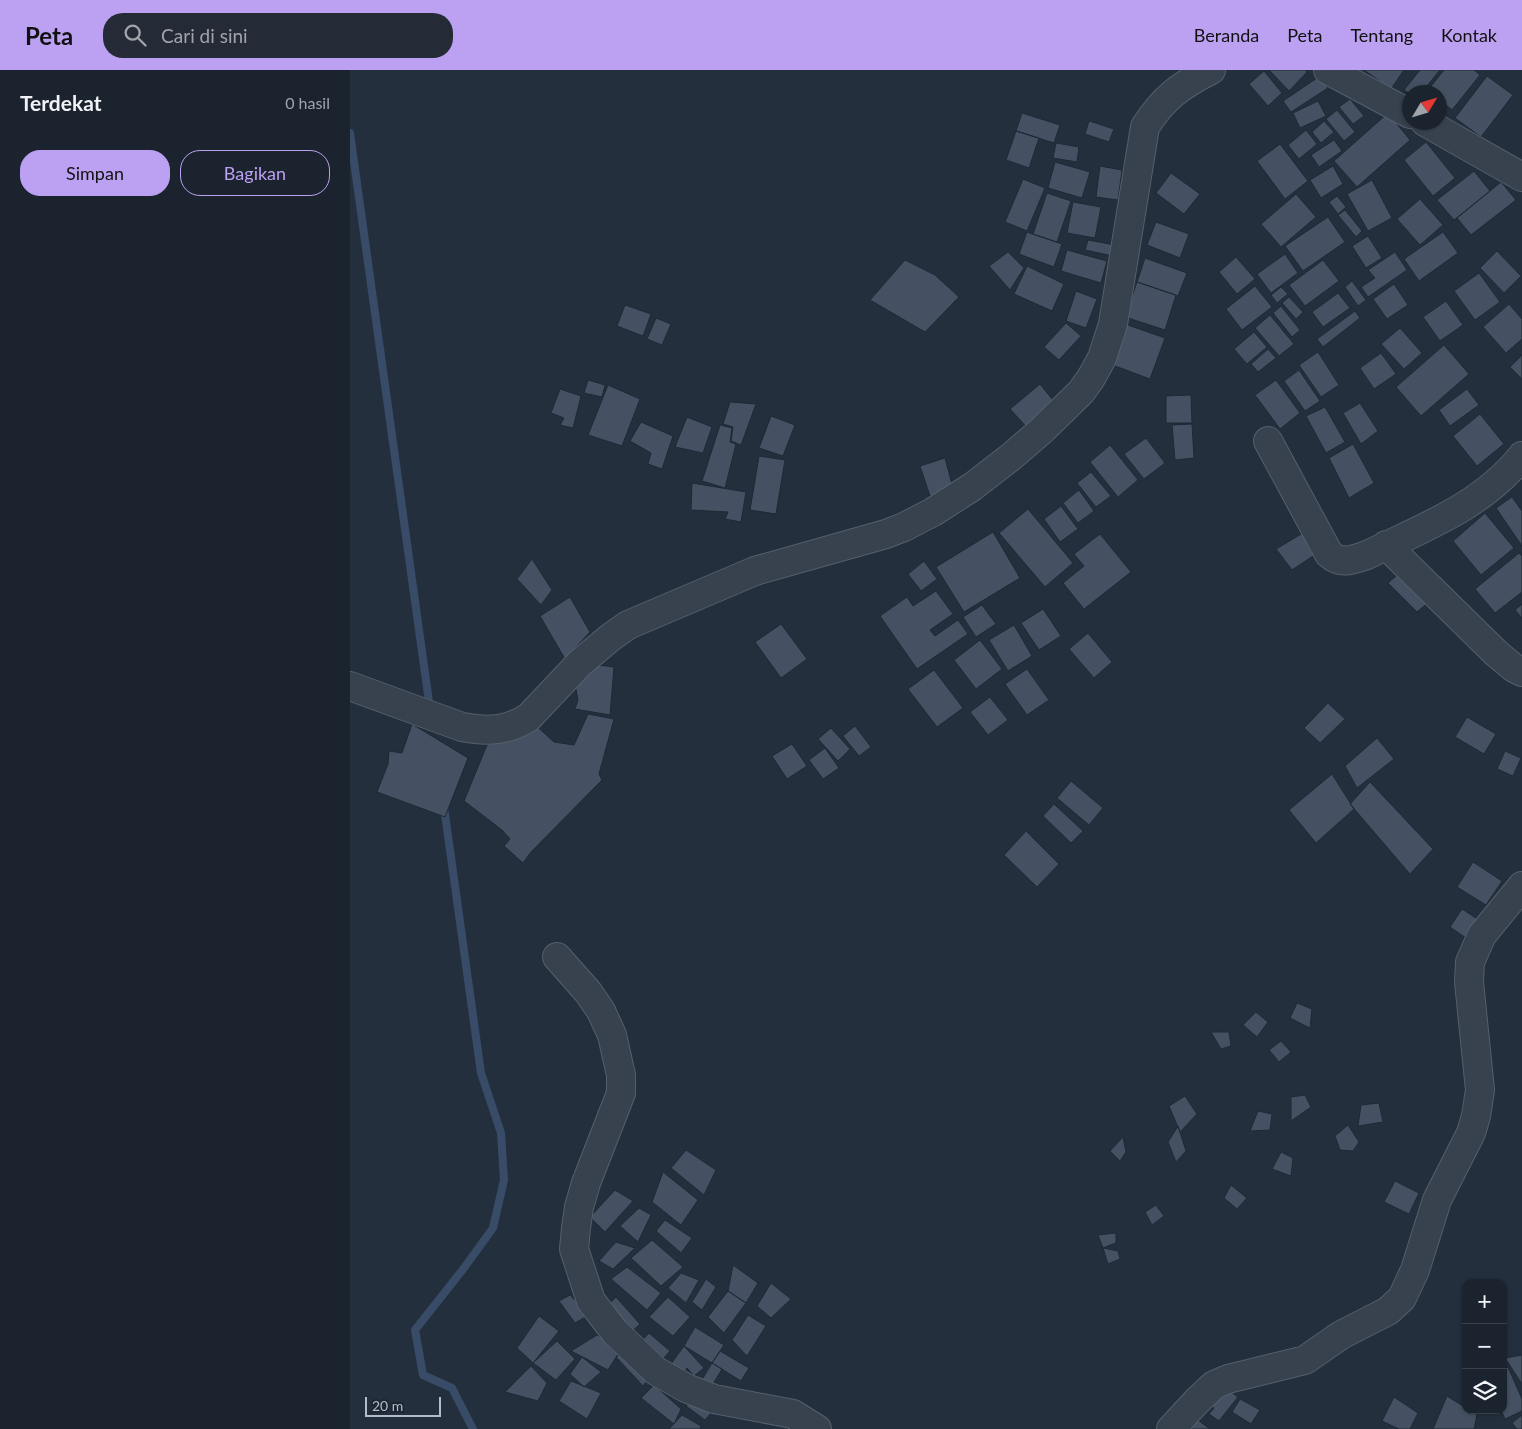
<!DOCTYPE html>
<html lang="id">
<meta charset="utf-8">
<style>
:root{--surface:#1b232e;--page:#242b36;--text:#f1f3f6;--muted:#a0a4aa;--line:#39404a;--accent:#bca0f2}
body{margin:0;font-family:Lato,sans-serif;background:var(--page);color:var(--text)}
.controls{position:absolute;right:15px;bottom:15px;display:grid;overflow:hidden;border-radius:10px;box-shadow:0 1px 4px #0004}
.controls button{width:45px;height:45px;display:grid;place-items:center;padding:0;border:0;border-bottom:1px solid var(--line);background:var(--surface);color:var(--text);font:25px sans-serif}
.compass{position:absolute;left:1052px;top:15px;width:45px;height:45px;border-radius:50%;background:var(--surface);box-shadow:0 1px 4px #0004;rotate:52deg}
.scale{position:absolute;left:15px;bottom:12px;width:76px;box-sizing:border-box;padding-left:5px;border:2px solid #b4bcc9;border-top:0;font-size:14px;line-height:18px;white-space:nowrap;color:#b4bcc9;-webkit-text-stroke:4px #1d2633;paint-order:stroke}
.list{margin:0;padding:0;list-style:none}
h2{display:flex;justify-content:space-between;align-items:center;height:65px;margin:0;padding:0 20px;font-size:21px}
h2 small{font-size:16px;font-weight:400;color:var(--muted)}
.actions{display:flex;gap:10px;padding:15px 20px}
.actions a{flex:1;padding:11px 0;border:1px solid var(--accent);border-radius:20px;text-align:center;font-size:18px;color:var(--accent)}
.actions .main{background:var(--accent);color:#111}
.icon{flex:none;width:28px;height:28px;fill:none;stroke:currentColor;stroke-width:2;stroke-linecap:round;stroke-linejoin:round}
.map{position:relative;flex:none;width:1172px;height:1359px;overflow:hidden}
header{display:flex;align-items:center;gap:30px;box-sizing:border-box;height:70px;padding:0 25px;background:var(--accent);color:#111}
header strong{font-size:24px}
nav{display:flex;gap:28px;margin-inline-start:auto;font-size:18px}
.search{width:350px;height:45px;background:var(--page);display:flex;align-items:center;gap:12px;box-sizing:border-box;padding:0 18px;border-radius:20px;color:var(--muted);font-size:19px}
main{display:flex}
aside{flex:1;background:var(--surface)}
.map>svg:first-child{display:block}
</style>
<header>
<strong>Peta</strong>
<div class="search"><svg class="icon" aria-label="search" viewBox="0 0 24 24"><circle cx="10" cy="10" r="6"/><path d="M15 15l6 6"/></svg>Cari di sini</div>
<nav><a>Beranda</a><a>Peta</a><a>Tentang</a><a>Kontak</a></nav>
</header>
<main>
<aside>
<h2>Terdekat<small>0 hasil</small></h2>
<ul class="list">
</ul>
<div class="actions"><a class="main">Simpan</a><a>Bagikan</a></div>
</aside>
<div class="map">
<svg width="1172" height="1359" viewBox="0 0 1172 1359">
<rect width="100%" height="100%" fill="#242f3e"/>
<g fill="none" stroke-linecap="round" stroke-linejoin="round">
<path stroke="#394c67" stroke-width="8" d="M0 63 80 639
M94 737 131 1003 151 1063 154 1110 143 1158 114 1198 65 1260 73 1305 102 1318 123 1359"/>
</g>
<path fill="#455162" stroke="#1f2835" d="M919 0H955L957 2 939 21Z
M1014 0H1054L1041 19Z
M1070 0H1090L1072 22H1060V24L1054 20Z
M1094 0H1124L1130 5 1102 40 1090 30V22H1081L1078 20Z
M914 1 932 23 918 36 899 14Z
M970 6 978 18 941 42 933 31Z
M1137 6 1163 25 1131 67 1105 48Z
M1000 29 1014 46 1003 54 989 37Z
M968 31 976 46 950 58 943 43Z
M987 40 1005 62 994 71 976 49Z
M672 43 710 55 704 73 666 61Z
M1038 43 1060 70 1007 117 984 91Z
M739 51 764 59 759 72 735 64Z
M974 51 984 62 971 73 962 62Z
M956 60 967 74 949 89 938 75Z
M666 61 689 68 679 98 656 90Z
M984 70 992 81 969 97 961 85Z
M1076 72 1105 108 1083 126 1054 90Z
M706 73 729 77 727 92 703 88Z
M930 74 958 111 935 129 907 91Z
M705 92 740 102 732 128 698 118Z
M750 96 772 100 768 130 746 127Z
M983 96 993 114 971 128 960 110Z
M1124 101 1140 121 1104 150 1087 130Z
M821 103 850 124 834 144 806 123Z
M673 109 695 118 677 161 655 152Z
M1022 110 1042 148 1018 161 997 124Z
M1151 112 1166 130 1121 165 1107 148Z
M697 123 721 131 707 172 683 164Z
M946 124 966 147 931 177 911 154Z
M987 126 996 137 988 144 979 132Z
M1070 129 1093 155 1070 175 1047 149Z
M723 132 751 137 745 168 717 163Z
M995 140 1012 161 1006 167 988 145Z
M978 147 995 172 953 201 935 176Z
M806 152 839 164 830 188 797 175Z
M677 162 712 174 704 197 669 184Z
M1093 162 1108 183 1069 211 1054 189Z
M1018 166 1032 188 1016 198 1002 176Z
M738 170 765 175 763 186 735 180Z
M717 180 757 191 751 213 711 201Z
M1147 181 1171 206 1154 223 1130 198Z
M658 182 674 198 660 220 639 196Z
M1045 182 1057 200 1018 227 1011 217 1025 208 1018 200Z
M935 184 948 203 921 223 907 204Z
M886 187 905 209 887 224 869 202Z
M795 188 837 203 828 226 787 212Z
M555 190 585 205 609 227 575 262 520 230Z
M973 190 989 211 955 236 939 215Z
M677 196 714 214 702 241 664 224Z
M1129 203 1150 232 1125 250 1104 221Z
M1002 211 1016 230 1008 236 995 217Z
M787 212 826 225 815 260 775 247Z
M1044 214 1058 235 1037 249 1023 229Z
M905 216 922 237 892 260 876 239Z
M931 217 938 224 927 233 921 225Z
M726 221 747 229 736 258 716 251Z
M988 223 1000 238 973 257 962 242Z
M939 227 953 242 946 249 932 233Z
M1096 231 1113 255 1090 271 1073 247Z
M1159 234 1172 249V269L1156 283 1133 257Z
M275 235 301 244 293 266 267 256Z
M931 236 950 260 942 267 923 243Z
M1005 241 1010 248 973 277 967 269Z
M920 245 944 274 929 286 905 258Z
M306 248 321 254 312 275 297 269Z
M716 253 731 266 709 290 694 277Z
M775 254 815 268 800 309 760 294Z
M1050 258 1072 283 1054 299 1031 274Z
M904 262 917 277 897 294 884 279Z
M1094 275 1119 304 1071 346 1046 317Z
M918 279 926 288 908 302 901 294Z
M968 282 989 315 971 327 949 295Z
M1031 283 1046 304 1024 319 1010 298Z
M1172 285V309L1160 297Z
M949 300 970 331 955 341 934 311Z
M238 310 255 315 252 327 234 323Z
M926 310 950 343 930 359 905 325Z
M690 314 709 338 681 362 660 339Z
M258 315 290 329 272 376 238 365Z
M210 319 231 326 223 358 210 355 214 348 201 343Z
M1117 319 1129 335 1100 356 1089 340Z
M841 325 842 353H816V326Z
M380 332 406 334 391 375 381 371 383 357 373 354Z
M1010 333 1028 361 1011 374 993 343Z
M975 337 995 372 976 383 956 346Z
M1130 344 1154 374 1127 396 1103 366Z
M421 346 445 355 433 386 409 378Z
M337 347 362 357 353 383 325 377Z
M291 352 323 366 312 399 298 394 301 383 280 371Z
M842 354 844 388 825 390 822 355Z
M370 355 382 358 380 372 386 374 375 418 352 411Z
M796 368 815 393 794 409 774 384Z
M1003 374 1024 413 999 428 979 388Z
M760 375 788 410 768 427 740 392Z
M409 386 435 390 426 444 400 440Z
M595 388 603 418 580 426 570 396Z
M741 402 761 426 746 437 727 413Z
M342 413 396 422 391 452 375 449 378 442 341 440Z
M729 420 744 441 728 453 713 433Z
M1162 427 1172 441V476L1146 438Z
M711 436 728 459 710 472 694 449Z
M678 439 723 493 695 517 649 463Z
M1135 443 1164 478 1131 505 1103 471Z
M958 460 972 480 942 500 926 479Z
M643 462 670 508 614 542 586 497Z
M750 464 781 502 734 539 713 513 734 496 724 484Z
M1169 483 1172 486V522L1145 543 1125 519Z
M182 489 202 520 191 535 167 509Z
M574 491 587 509 571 521 558 504Z
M1054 499 1081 530 1067 542 1038 513Z
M586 521 603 544 580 560 585 566 608 550 618 564 567 599 530 546 557 527 563 536Z
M220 527 240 562 215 589 190 546Z
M1172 534V548L1165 540Z
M632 535 646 554 626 567 613 547Z
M693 539 711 566 689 580 671 553Z
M431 554 457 589 431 608 405 572Z
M664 555 682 586 658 601 639 570Z
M738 563 762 592 744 608 719 579Z
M630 570 652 599 626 619 604 590Z
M240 594 264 597 260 645 225 639 228 630 224 609Z
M677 599 699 630 677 645 655 614Z
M584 600 613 638 587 657 558 619Z
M640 627 658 650 638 665 620 642Z
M978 633 995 649 970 673 954 658Z
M238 644 264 649 249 704 252 710 181 782 173 793 154 776 160 769 152 760 114 731 137 675 182 652 204 672 224 675Z
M1117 647 1146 664 1134 684 1105 667Z
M62 654 118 688 95 747 27 722 38 694 39 681 52 683Z
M505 656 521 677 509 686 493 666Z
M481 658 500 679 488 691 468 669Z
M1027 668 1044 689 1007 718 995 696Z
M442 674 457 696 437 709 422 686Z
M475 678 489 698 473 709 459 690Z
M1155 681 1171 688 1163 706 1147 699Z
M982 704 1004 739 966 773 939 740Z
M721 711 753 738 739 755 707 728Z
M1020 712 1083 779 1060 804 1000 734Z
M704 734 733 761 721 773 693 746Z
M676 761 709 794 687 817 654 785Z
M1123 792 1152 811 1136 835 1107 817Z
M1112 839 1129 850 1116 868 1100 857Z
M947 933 962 939 960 958 940 948Z
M906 942 918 952 907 967 893 955Z
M861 962H879L881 976 871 979Z
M931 971 941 982 929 992 919 980Z
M955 1025 961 1037 941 1051V1027Z
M835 1026 847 1044 830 1062 819 1036Z
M1029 1033 1033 1052 1008 1056 1011 1035Z
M908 1041 922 1044 920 1060 900 1061Z
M998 1055 1009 1072 1003 1081 990 1080 985 1066Z
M828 1056 836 1081 826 1092 818 1072Z
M773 1067 776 1082 770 1091 760 1081Z
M336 1080 366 1100 354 1125 321 1098Z
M931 1082 943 1088 941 1106 922 1099Z
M313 1102 348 1130 331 1155 302 1132Z
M1045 1111 1069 1123 1059 1144 1034 1132Z
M881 1115 897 1128 887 1139 874 1128Z
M265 1120 283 1131 255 1162 240 1147Z
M806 1135 814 1146 802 1155 795 1142Z
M289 1138 301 1145 288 1172 270 1156Z
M315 1150 342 1168 331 1183 306 1161Z
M766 1163V1173L753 1178 748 1165Z
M302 1170 333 1197 311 1216 281 1188Z
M266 1172 285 1178 263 1199 249 1191Z
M753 1178 768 1181 770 1189 758 1194Z
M383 1195 408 1213 396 1233 378 1221Z
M277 1197 311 1223 297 1240 261 1209Z
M331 1203 349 1210 336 1233 318 1218Z
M356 1209 366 1217 352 1240 342 1232Z
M421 1213 441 1229 421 1248 407 1236Z
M378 1221 396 1233 374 1263 358 1247Z
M220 1225 239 1245 225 1253 209 1231Z
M266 1227 290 1254 277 1266 253 1240Z
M318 1227 340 1247 323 1266 299 1247Z
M398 1245 416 1256 397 1286 382 1270Z
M189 1246 209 1261 183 1293 167 1278Z
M345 1257 374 1275 362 1293 334 1276Z
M299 1263 320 1281 308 1295 286 1277Z
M247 1265 273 1276 258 1300 221 1281Z
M207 1271 225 1289 206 1310 183 1293Z
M334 1276 354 1298 344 1306 337 1298 333 1306 318 1298Z
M278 1279 303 1303 293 1316 266 1287Z
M370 1281 399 1298 391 1311 362 1293Z
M1172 1285V1314L1155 1288Z
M232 1287 251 1302 234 1317 220 1304Z
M362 1293 372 1299 360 1319 350 1313Z
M181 1296 197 1313 188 1331 155 1322Z
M1158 1297 1172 1329V1341L1155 1349 1151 1340H1153V1299Z
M221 1311 251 1323 237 1349 209 1331Z
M304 1315 331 1339 324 1354 291 1328Z
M872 1315 888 1327 869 1351 859 1344 864 1338 858 1332Z
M1097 1326 1116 1338V1340H1120L1127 1345 1124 1359H1083Z
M1044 1327 1068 1343 1060 1359H1049L1032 1351Z
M342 1329 366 1337 355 1350 336 1336Z
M890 1329 910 1340 901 1354 882 1342Z
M332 1345 351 1356 350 1359H319Z
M841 1345 860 1359H830Z
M1172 1345V1359H1167L1162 1353Z"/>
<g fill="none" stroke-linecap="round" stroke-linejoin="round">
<g stroke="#565f6c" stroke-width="30">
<path id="street" d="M978 0 1060 44
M1075 52 1172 107
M918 371 979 484C991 495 1003 490 1017 485 1073 458 1132 436 1172 386
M1036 475 1146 583 1164 598 1172 602
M0 616 112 657C137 662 158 661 179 647L230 593 261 567 278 555 405 501 536 464 554 457 583 442 622 417 662 386 691 361 731 322 741 308 752 288 763 254 795 57C813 28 831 15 861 0
M207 887 238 922 251 941 262 965 271 1005V1023L236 1113 229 1137 226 1158 224 1179 241 1231 265 1262 306 1301 336 1318 364 1329 443 1344 467 1359
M821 1359 847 1331 864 1315 878 1309 955 1290 991 1265 1038 1241 1052 1228 1065 1200 1087 1130 1121 1063 1126 1046 1130 1020 1119 912 1120 892 1132 865 1172 816"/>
</g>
<use href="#street" stroke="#38414e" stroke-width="28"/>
</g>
</svg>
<div class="controls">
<button>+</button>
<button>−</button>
<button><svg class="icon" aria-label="layers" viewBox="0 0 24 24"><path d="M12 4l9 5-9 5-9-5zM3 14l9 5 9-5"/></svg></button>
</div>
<svg class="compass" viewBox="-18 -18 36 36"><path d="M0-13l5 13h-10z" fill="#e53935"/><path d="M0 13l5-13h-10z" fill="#a0a4aa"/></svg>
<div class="scale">20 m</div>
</div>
</main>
